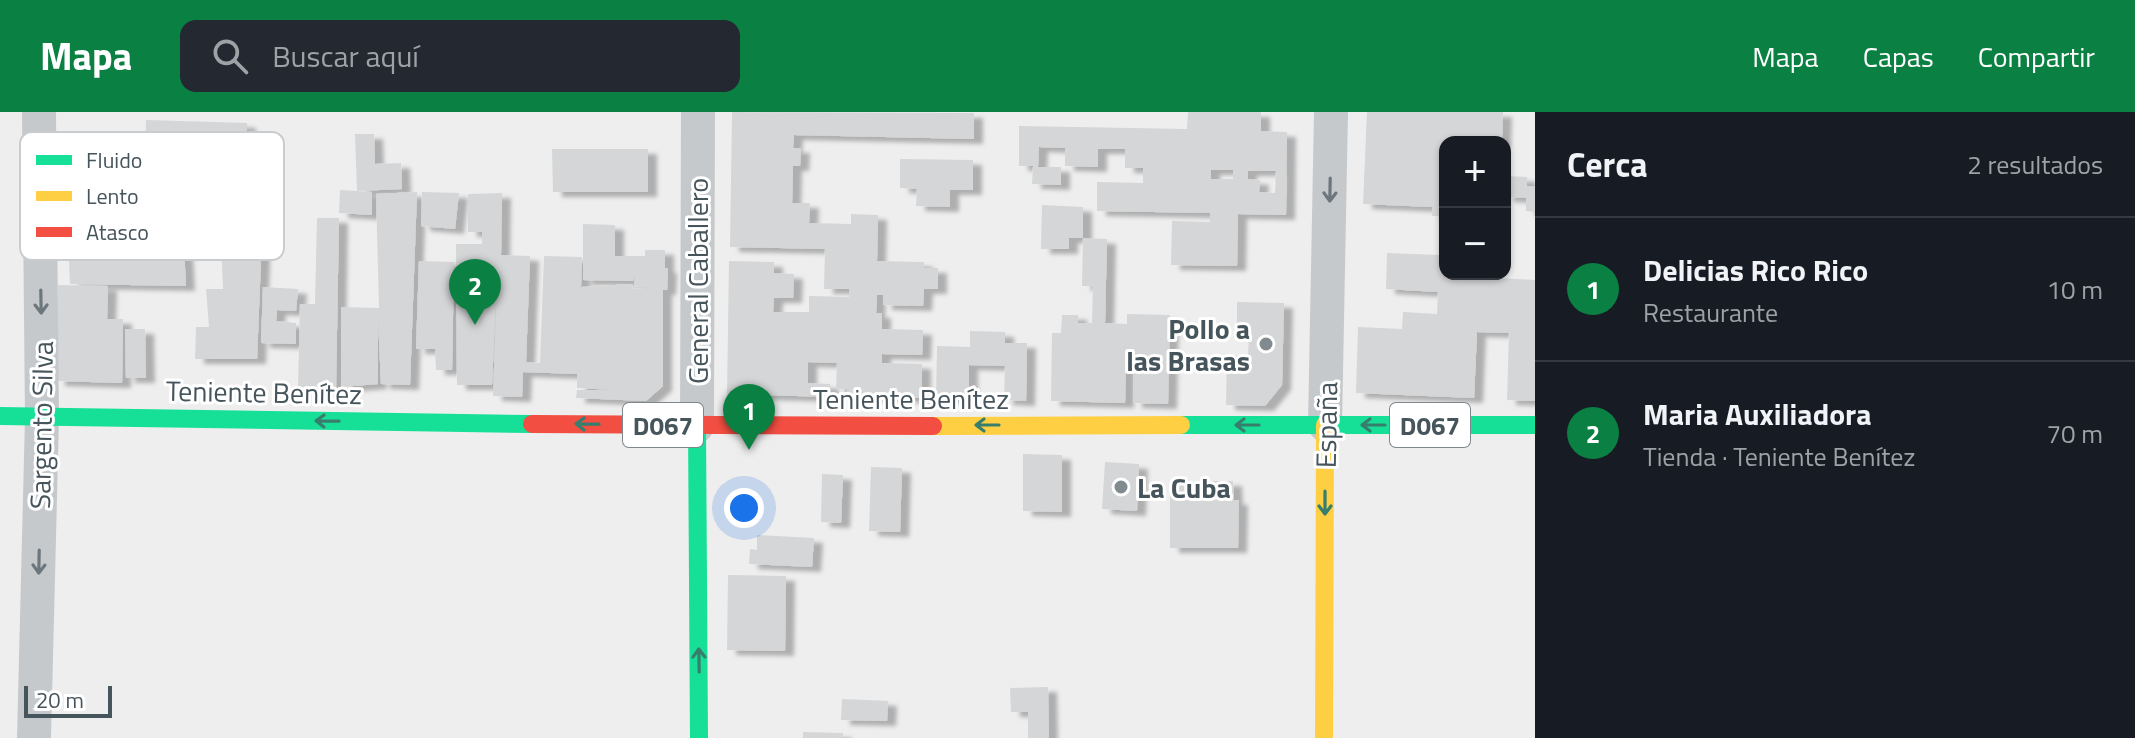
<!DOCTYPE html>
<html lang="es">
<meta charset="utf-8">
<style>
:root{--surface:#171b24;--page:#242831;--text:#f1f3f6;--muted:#9ea1a6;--line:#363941;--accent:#0b8043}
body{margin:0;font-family:"Titillium Web",sans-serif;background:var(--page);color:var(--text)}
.controls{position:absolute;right:24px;top:24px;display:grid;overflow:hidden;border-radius:16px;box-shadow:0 2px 6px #0004}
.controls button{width:72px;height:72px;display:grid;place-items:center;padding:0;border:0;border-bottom:2px solid var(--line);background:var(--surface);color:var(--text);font:40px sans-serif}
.scale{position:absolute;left:24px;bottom:20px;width:88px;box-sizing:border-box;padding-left:8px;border:4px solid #46545b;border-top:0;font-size:22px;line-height:28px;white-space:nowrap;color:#46545b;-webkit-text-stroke:6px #fff;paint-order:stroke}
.you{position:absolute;left:744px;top:396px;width:28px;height:28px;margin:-20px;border:6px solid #fff;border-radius:50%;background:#1a73e8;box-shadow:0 0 0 12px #1a73e833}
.badge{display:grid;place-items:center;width:52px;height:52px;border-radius:50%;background:var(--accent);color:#fff;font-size:26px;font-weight:700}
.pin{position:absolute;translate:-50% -66px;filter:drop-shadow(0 2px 4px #0008)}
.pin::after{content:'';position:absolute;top:42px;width:28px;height:24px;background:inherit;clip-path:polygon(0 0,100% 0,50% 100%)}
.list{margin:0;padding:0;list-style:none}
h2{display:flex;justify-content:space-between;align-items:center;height:104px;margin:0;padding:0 32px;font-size:34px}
h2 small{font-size:26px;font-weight:400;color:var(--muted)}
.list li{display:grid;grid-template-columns:52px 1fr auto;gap:24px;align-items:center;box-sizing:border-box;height:144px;padding:0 32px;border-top:2px solid var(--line)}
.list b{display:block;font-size:30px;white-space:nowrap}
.list p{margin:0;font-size:26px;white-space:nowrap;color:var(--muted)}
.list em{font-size:26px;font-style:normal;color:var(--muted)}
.icon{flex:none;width:44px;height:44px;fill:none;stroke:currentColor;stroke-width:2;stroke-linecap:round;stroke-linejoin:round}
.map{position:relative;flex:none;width:1535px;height:626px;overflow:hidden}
header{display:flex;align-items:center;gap:48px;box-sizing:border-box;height:112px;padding:0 40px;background:var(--accent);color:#fff}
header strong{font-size:38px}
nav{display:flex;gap:44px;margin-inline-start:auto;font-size:28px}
.search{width:560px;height:72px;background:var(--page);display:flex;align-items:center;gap:20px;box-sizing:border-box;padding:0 28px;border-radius:16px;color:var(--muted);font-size:30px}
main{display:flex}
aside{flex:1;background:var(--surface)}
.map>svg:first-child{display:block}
</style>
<header>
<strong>Mapa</strong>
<div class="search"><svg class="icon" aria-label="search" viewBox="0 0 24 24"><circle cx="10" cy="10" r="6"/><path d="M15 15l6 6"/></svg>Buscar aquí</div>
<nav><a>Mapa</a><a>Capas</a><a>Compartir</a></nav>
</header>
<main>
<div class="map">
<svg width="1535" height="626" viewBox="0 0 1535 626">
<defs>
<filter id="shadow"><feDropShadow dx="9" dy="5" stdDeviation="2" flood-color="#0004"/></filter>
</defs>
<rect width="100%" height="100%" fill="#efeeee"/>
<path fill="#d5d6d7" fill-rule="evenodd" filter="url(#shadow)" d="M732 0 974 1V27L794 23 793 36H801L800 54H793L792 91H810L809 111 851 112V102L878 103 877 149 924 150V156H938V177H924L923 194 883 193V183H877L876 201H882V217L923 218 922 243 882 242V251L922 252V286L848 285 847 277H836L837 251 808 250V271L830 272V285L727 282 729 149 774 150V161L794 162 793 186H774L773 200H809V184L849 185V177H824L825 137 730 135Z
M1188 0H1261V19L1287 20 1286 103 1238 102 1237 154 1171 153 1172 109 1210 110V101L1097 99V70L1143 71V56H1125V37H1098V55L1065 54V36L1039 35 1038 55H1061V73L1032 72 1033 54H1019V14L1187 17ZM1211 58H1233V67H1211ZM1248 59H1276L1275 81 1259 80 1260 68 1248 67Z
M1367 0H1503L1502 30H1445V162H1479V165L1535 168V289L1507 288 1509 221 1477 220 1474 286 1356 281 1358 215 1402 217 1403 200 1437 202 1438 180 1386 177 1387 141 1440 143 1441 104H1432V95L1363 92Z
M146 8 247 11 246 73H264L257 247H195L196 215H209L206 177H223L219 72 157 70 158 41H145Z
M355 22H374L375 52 401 51 402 77 357 79Z
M552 37H648V80H553Z
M900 47 973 48V78H950V95L916 94 917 77 900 76Z
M1505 64 1527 65V74L1535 75V100L1526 99V86L1505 85Z
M181 77 186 174 70 172 66 78Z
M340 78 372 80V103L339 101Z
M417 80 410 273 381 272 378 206V272L341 275V195L379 196 376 82Z
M422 80 459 81 455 117 421 114Z
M502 81 501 143 530 144 526 250 540 251 544 144 582 145 581 175 633 172 632 177 651 176 634 174 635 163 633 169 583 168V112L615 113V144H645V138H665V156H668L667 178H663V274L646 289 576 286 577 278H615L577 276V262L523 260 522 285 493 284 498 142 492 273H457L456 132H482V120H468V82Z
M1042 93 1083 95V126H1069V137H1041Z
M317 106H339L336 276 298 275 300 192H315Z
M1083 126 1107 127 1105 211 1127 212V202L1170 203 1168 292 1133 291 1134 251H1126L1125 291 1051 289 1052 221H1061L1062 203H1078V211H1092L1093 174H1082Z
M419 149 454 150 452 258H436L435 237H416Z
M58 173 108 174 107 207H123L122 271 56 269Z
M263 175 298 177 296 199 277 198 276 209 296 211V232L261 231Z
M1237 190 1284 191 1282 273 1265 294 1226 293 1227 243 1248 244 1249 222 1237 221Z
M125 217H145L146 266H126Z
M970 219 1005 220V231H1027L1026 289 1004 288 1005 254 969 253V287H936L937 234 970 235Z
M1023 342 1062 343V400L1023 399Z
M1105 350 1139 352 1137 399 1102 397Z
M871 355 902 356 900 420 869 419Z
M822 362 843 363 841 411 821 410Z
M1170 369H1233L1234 388H1239L1238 436H1170Z
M757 423 814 426 812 455 749 452 750 437 757 438Z
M728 463 786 464 785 539 727 538Z
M1048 575 1049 626H1028V600H1011L1010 576Z
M842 587 888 589 887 609 841 608Z
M803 620 843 621V626H803Z"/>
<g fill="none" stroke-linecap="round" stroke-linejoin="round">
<path stroke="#c6c9cb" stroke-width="34" d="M1325 313 1331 0
M697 314 698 0
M34 626 42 305 39 0"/>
<path stroke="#16e098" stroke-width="18" d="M0 304 532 312
M1181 313H1535
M697 314 699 626"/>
<path stroke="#ffcf43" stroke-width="18" d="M933 314 1181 313
M1324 626 1325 313"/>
<path stroke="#f24e42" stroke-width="18" d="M532 312 933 314"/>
</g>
<defs><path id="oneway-shaft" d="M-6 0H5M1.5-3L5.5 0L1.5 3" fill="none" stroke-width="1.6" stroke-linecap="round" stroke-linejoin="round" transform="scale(2)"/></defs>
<g stroke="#6c777d">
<use href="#oneway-shaft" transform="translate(1330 78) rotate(91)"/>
<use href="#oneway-shaft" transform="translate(41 190) rotate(89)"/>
<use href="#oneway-shaft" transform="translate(39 450) rotate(91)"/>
</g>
<g stroke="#387e6d">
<use href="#oneway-shaft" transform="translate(327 309) rotate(-179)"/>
<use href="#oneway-shaft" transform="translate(587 312) rotate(-179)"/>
<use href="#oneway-shaft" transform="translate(987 313) rotate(180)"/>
<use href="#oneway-shaft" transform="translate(1247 313) rotate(180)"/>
<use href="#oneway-shaft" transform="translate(1373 313) rotate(180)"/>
<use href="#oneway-shaft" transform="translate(1325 391) rotate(90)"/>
<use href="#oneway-shaft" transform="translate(699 548) rotate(-91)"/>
</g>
<g fill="#818a8e" stroke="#fff" stroke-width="3">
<circle cx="1266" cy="232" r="8"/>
<circle cx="1121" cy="375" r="8"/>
</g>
<g text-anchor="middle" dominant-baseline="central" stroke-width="6" stroke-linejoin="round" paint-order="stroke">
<g fill="#fff" stroke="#7e878c" stroke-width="2">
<rect x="623" y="291" width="80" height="44" rx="6"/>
<rect x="1390" y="291" width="80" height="44" rx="6"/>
</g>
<g font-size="26" font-weight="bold" fill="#46545b">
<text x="663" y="313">D067</text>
<text x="1430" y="313">D067</text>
</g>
<g font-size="28" fill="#46545b" stroke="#fff">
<text transform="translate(697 169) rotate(-90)">General Caballero</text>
<text transform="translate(264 280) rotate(1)">Teniente Benítez</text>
<text x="911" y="286">Teniente Benítez</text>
<text transform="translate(41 313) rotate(-89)">Sargento Silva</text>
<text transform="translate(1326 313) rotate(-89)">España</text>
</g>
<g font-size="28" font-weight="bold" fill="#46545b" stroke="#fff" text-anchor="end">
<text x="1250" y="216">Pollo a<tspan x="1250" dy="32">las Brasas</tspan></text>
<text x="1137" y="375" text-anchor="start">La Cuba</text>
</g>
</g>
<rect x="20" y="20" width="264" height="128" rx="12" fill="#fff" stroke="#c8ccce" stroke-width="2"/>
<rect x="36" y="43" width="36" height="10" fill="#16e098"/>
<rect x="36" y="79" width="36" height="10" fill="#ffcf43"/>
<rect x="36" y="115" width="36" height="10" fill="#f24e42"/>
<g font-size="22" fill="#46545b">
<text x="86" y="56">Fluido</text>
<text x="86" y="92">Lento</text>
<text x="86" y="128">Atasco</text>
</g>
</svg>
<div class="controls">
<button>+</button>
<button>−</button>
</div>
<div class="scale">20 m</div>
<div class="you"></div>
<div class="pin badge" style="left:749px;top:338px">1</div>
<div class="pin badge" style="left:475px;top:213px">2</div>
</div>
<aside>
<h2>Cerca<small>2 resultados</small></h2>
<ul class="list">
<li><span class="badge">1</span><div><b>Delicias Rico Rico</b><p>Restaurante</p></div><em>10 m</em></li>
<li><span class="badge">2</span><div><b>Maria Auxiliadora</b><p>Tienda · Teniente Benítez</p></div><em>70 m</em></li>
</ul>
</aside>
</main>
